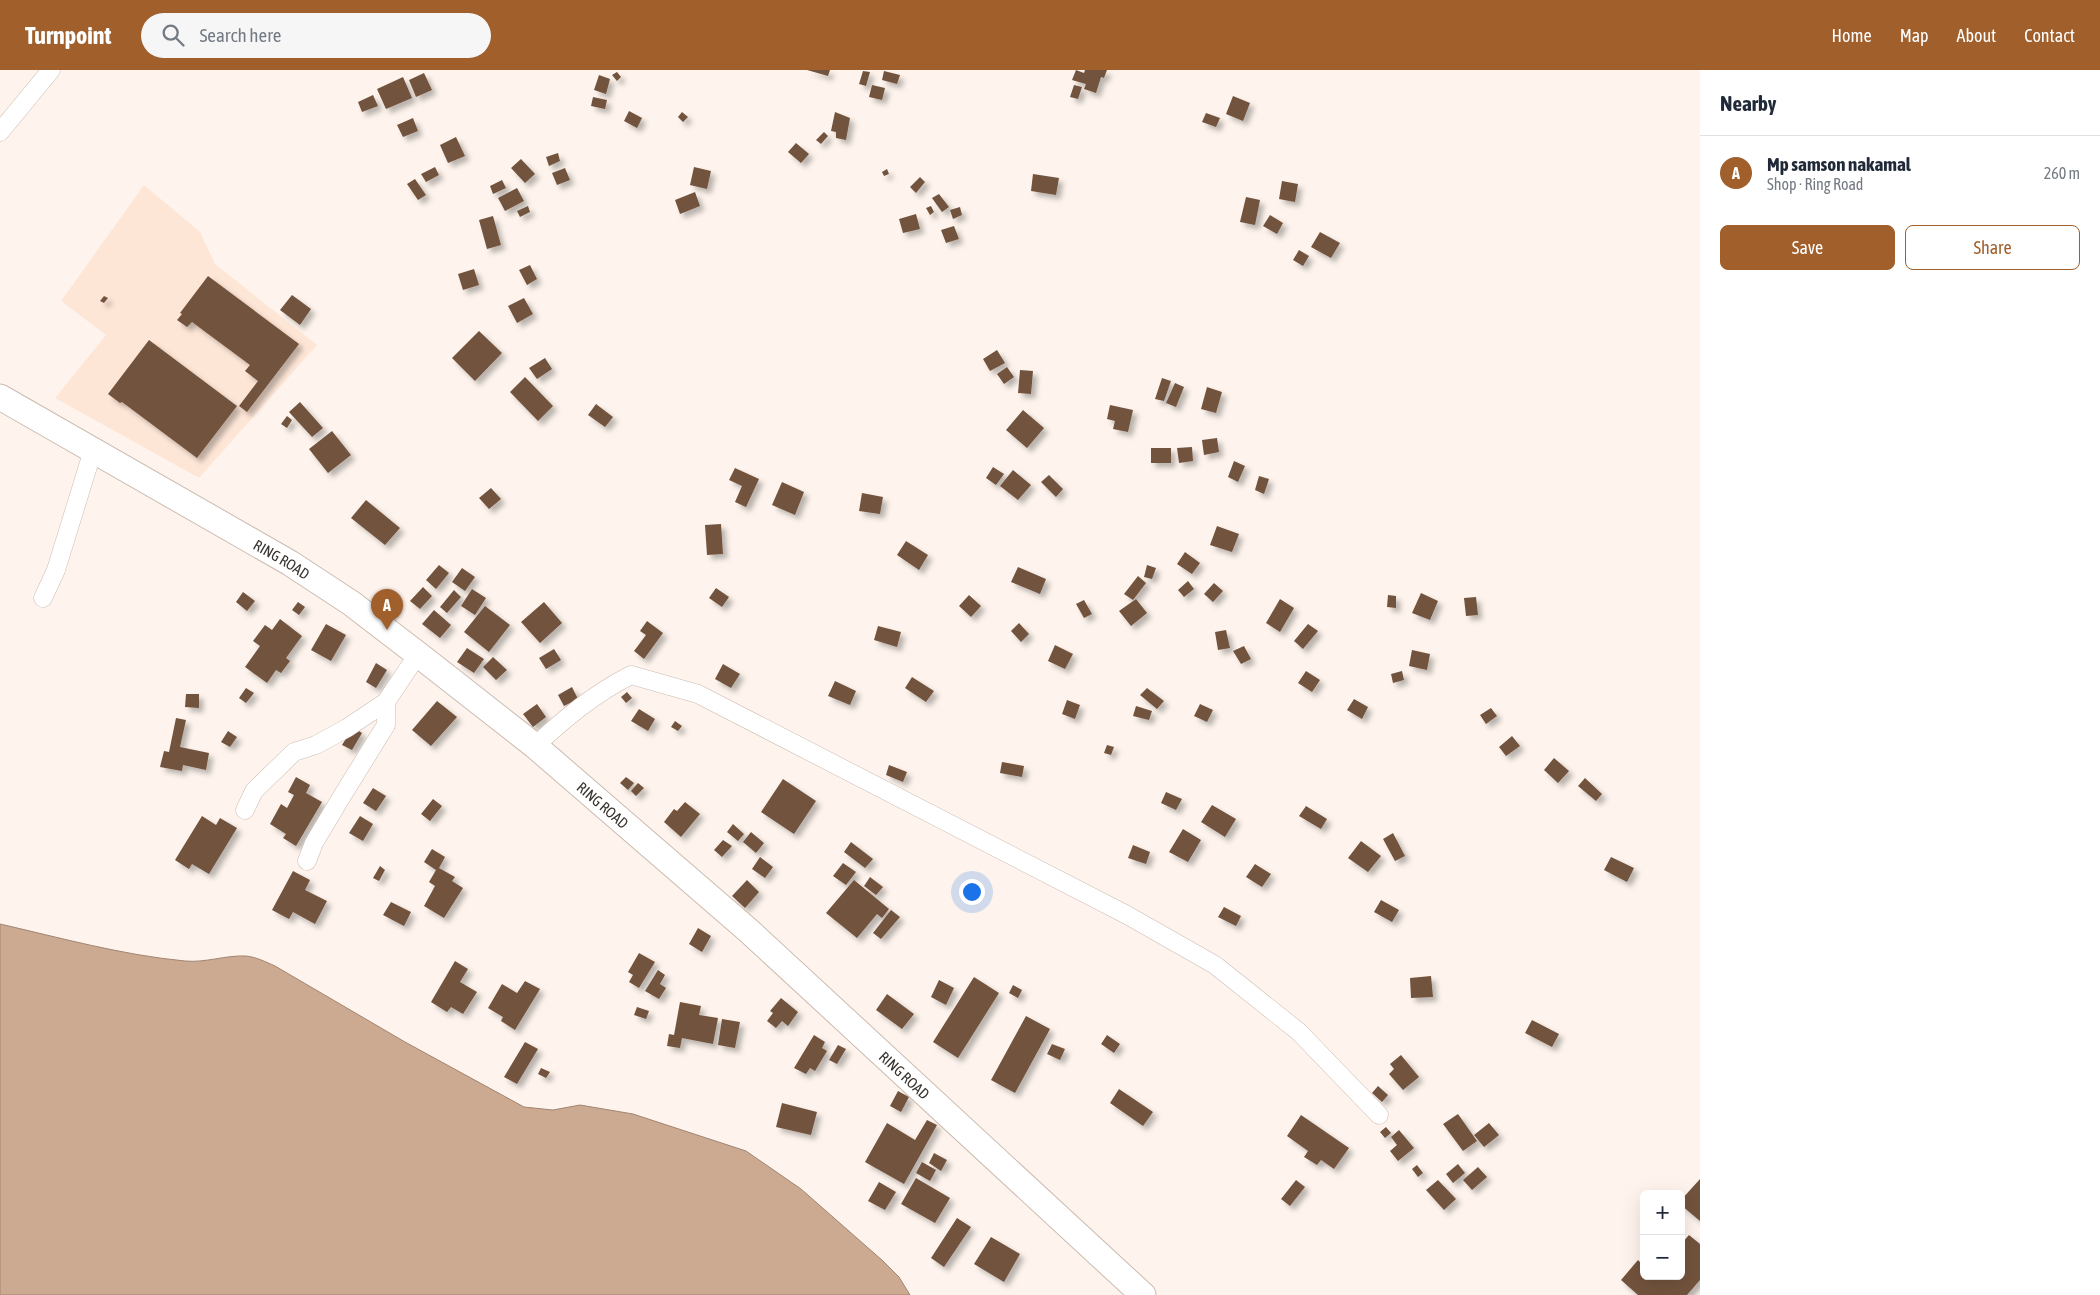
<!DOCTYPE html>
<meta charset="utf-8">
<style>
:root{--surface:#fff;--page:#f6f6f7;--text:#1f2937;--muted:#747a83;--line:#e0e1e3;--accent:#a05f2b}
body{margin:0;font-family:"Asap Condensed",sans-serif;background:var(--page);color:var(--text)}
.controls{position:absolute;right:15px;bottom:15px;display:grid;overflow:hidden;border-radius:8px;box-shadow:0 5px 20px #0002}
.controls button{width:45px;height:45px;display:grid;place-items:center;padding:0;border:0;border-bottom:1px solid var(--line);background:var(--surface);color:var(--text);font:25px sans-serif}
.you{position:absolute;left:971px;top:821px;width:18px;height:18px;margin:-12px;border:4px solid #fff;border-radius:50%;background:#1a73e8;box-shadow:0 0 0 8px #1a73e833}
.badge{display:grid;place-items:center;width:32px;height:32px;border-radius:50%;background:var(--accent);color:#fff;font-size:16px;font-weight:700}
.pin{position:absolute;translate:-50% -41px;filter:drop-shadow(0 1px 2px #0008)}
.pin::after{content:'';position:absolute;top:26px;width:18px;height:15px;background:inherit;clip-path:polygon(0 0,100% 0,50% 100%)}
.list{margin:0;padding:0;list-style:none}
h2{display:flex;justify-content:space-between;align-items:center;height:65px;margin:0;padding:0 20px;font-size:21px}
h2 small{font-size:16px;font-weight:400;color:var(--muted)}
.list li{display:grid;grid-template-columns:32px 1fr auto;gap:15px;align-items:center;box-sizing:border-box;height:75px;padding:0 20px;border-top:1px solid var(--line)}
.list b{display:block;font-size:19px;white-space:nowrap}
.list p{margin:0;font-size:16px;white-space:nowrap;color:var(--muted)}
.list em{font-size:16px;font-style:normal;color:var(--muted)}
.actions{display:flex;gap:10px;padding:15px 20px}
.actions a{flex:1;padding:11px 0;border:1px solid var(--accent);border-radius:8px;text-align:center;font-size:18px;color:var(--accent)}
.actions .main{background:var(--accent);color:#fff}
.icon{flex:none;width:28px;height:28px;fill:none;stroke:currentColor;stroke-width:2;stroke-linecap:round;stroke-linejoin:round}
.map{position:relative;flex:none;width:1700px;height:1225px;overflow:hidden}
header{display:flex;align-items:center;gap:30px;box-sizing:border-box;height:70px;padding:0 25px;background:var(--accent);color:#fff}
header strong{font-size:24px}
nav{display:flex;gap:28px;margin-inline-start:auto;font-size:18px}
.search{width:350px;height:45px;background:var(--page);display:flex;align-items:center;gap:12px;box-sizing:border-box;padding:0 18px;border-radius:28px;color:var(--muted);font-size:19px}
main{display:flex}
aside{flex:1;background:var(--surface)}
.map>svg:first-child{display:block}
</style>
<header>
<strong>Turnpoint</strong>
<div class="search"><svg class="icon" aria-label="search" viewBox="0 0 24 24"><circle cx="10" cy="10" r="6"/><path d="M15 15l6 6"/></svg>Search here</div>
<nav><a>Home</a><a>Map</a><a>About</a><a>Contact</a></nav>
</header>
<main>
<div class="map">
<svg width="1700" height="1225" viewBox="0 0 1700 1225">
<defs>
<filter id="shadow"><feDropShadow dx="4.5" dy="4.5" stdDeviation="2.5" flood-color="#0004"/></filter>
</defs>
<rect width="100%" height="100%" fill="#fef4ed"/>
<path fill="#fee6d7" d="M144 115 200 162 215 194 317 275 199 408 55 328 106 265 61 231Z"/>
<path fill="#cca991" stroke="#a08573" d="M0 854C61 868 122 885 185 891 205 893 226 885 246 886 256 887 266 892 275 896L405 972 524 1037 553 1040 580 1035 633 1044 746 1081 801 1119 883 1191 899 1207 910 1225H0Z"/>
<path fill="#72533e" filter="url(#shadow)" d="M807 0H830L828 6Z
M1076 0 1084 3 1085 0H1107L1104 8 1101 7 1096 23 1084 19 1086 14 1072 10Z
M863 1 870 2 866 16 859 14Z
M884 1 900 5 897 14 882 10Z
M617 2 621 7 617 11 612 5Z
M424 3 432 20 416 27 409 10Z
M599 5 610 9 606 24 594 20Z
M403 7 412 28 386 39 377 19Z
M872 15 885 18 882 30 869 27Z
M1074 15 1082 17 1078 29 1070 27Z
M373 25 378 36 362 42 358 32Z
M1233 26 1250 33 1243 51 1226 44Z
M593 27 607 30 605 39 591 36Z
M629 41 642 48 637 58 624 51Z
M682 42 688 47 683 52 678 47Z
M835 42 850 48 846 70 836 68V62L831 61Z
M1206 43 1220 48 1216 57 1202 52Z
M413 48 418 61 403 67 397 55Z
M824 62 828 66 821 74 816 70Z
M456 67 465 86 448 93 440 75Z
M796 73 809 84 801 93 788 82Z
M558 83 560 91 549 96 546 87Z
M521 89 535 104 525 113 511 98Z
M435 97 439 105 426 112 421 104Z
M694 97 711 101 707 119 690 115Z
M565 98 570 110 557 115 552 103Z
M887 99 889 104 884 106 882 102Z
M1033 104 1059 108 1056 125 1031 121Z
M920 107 925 112 916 123 910 117Z
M415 109 426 125 418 130 407 114Z
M502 110 506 118 493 124 490 116Z
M1282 111 1298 114 1295 132 1279 129Z
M517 118 524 131 505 141 498 128Z
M695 122 700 136 680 144 675 130Z
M939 124 949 137 942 142 932 128Z
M1246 127 1260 130 1255 155 1240 152Z
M528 136 530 142 520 147 517 141Z
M931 136 934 142 930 145 926 138Z
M960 137 962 145 953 149 950 140Z
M916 144 920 159 903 163 899 149Z
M1270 145 1283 153 1277 164 1263 156Z
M493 146 501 175 487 179 479 150Z
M954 156 959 169 946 173 941 160Z
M1320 162 1340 173 1331 188 1311 177Z
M1299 180 1309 186 1303 196 1293 190Z
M530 195 537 209 527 215 519 200Z
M474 199 479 215 463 220 458 204Z
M208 206 299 274 247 342 239 336 258 311 245 301 250 295 192 252 187 257 177 250 182 244 180 243Z
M292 225 311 239 300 255 280 240Z
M104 226 108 228 104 233 100 231Z
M524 228 533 244 517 253 508 236Z
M479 261 502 283 475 311 452 288Z
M149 270 237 336 197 388 122 332 120 333 108 324Z
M997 280 1005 293 990 301 983 289Z
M545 288 552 299 537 309 529 298Z
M1007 297 1014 307 1004 314 997 304Z
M1020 300 1033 301 1031 324 1018 323Z
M525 307 553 336 538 351 510 322Z
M1162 308 1171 311 1164 331 1155 329Z
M1175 313 1184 317 1176 337 1166 333Z
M1207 317 1222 322 1216 343 1201 339Z
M300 332 323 358 312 367 289 342Z
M596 334 613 347 605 357 588 345Z
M1110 335 1133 340 1128 362 1113 359 1115 351 1107 349Z
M1023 340 1044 358 1027 378 1006 360Z
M287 346 292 350 287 358 281 354Z
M332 361 351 385 328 403 309 379Z
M1217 368 1219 382 1204 385 1202 370Z
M1192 377 1193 391 1179 393 1177 378Z
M1151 378H1171V393H1151Z
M1234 391 1245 396 1238 412 1228 407Z
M993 397 1004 404 996 415 986 408Z
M735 398 759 409 746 437 735 432 742 416 729 410Z
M1013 400 1031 415 1018 430 1000 416Z
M1049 405 1063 419 1056 427 1041 412Z
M1259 406 1269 409 1264 424 1255 420Z
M782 412 804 422 795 445 772 435Z
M491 418 501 429 489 439 479 428Z
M862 423 883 427 880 444 859 441Z
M366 430 400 458 385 475 351 448Z
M721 454 723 484 707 485 705 455Z
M1217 456 1239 464 1232 482 1210 475Z
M906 471 928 485 919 500 897 485Z
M1185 482 1200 493 1192 504 1177 494Z
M439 495 449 503 436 519 426 510Z
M1147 495 1156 498 1152 509 1144 507Z
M1018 497 1046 509 1040 524 1011 512Z
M462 498 475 507 465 521 452 512Z
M1138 506 1146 513 1133 530 1124 524Z
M1188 511 1194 519 1184 527 1178 520Z
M1214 513 1223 521 1213 532 1204 524Z
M423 517 432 526 420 539 410 531Z
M716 518 729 527 722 537 709 528Z
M472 519 486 528 475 545 461 536Z
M454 520 461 527 447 543 440 537Z
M243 522 255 531 247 541 236 532Z
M1421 523 1438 531 1430 550 1412 543Z
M969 525 981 536 971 547 959 536Z
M1388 525 1396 526V538L1387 537Z
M1476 527 1478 545 1466 546 1464 528Z
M1136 529 1147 543 1131 556 1119 541Z
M1280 529 1294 538 1280 562 1266 553Z
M1084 530 1092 544 1084 548 1076 534Z
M298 532 305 537 299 545 292 540Z
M544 532 562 553 540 573 521 552Z
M485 536 510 555 489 582 464 562Z
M434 540 451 555 440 568 422 554Z
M280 549 302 566 286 588 290 591 281 603 276 600 267 613 245 597 260 576 253 571 265 555 272 560Z
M647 551 663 563 644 589 634 581 646 565 640 561Z
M1019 553 1029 564 1021 572 1011 561Z
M326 554 346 565 331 591 311 580Z
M1308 554 1318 561 1303 579 1294 571Z
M878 556 901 562 897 577 874 570Z
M1226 560 1230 578 1218 580 1215 562Z
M1055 575 1073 584 1065 599 1048 591Z
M1244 576 1251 589 1241 594 1233 581Z
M467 578 484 589 474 603 457 592Z
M554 579 561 590 546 599 539 588Z
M1412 580 1430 584 1427 600 1409 596Z
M493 587 507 600 496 610 483 597Z
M376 593 387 600 376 618 366 612Z
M723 594 740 604 731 618 715 609Z
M1306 601 1320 610 1312 622 1298 613Z
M1402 601 1404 610 1393 613 1391 604Z
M912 607 934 621 926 632 905 618Z
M835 611 856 621 850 635 828 626Z
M572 617 578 629 564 636 558 625Z
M246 618 254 623 246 633 239 628Z
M1147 618 1164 631 1157 639 1140 625Z
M627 622 632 628 626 633 621 627Z
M186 624H199V638L185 637Z
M1354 629 1368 637 1362 649 1347 640Z
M1067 630 1080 635 1075 649 1062 644Z
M437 631 457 647 431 676 412 660Z
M537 634 546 647 533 657 523 644Z
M1200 634 1213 640 1207 652 1194 646Z
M1136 636 1152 641 1149 650 1133 646Z
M1491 638 1497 646 1486 654 1480 645Z
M639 639 655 649 648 661 631 651Z
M176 648 186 650 180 677 209 683 206 700 183 695 182 701 160 697 164 681 169 682Z
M675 651 682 656 678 661 671 657Z
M353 657 362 663 352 680 342 675Z
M228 661 237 667 230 677 221 672Z
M1512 666 1520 676 1506 686 1499 677Z
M1107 675 1114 677 1111 685 1104 683Z
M1554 688 1569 701 1558 713 1544 700Z
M1002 692 1024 696 1022 707 1000 703Z
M889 695 907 702 903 712 886 705Z
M296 707 310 715 306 723 322 732 296 776 283 768 286 764 270 754 281 734 287 738 294 725 288 722Z
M626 707 634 713 628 720 620 713Z
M1585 708 1602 724 1596 731 1578 716Z
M783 709 816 731 794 764 761 742Z
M638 713 644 718 636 726 631 721Z
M373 718 386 726 376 741 363 733Z
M1166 722 1182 729 1176 740 1161 733Z
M433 729 442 736 430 751 421 744Z
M685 732 700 744 681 767 664 752 674 739 677 741Z
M1212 735 1236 749 1225 767 1201 752Z
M1306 736 1327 749 1321 759 1299 746Z
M202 746 216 755 220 748 237 758 209 804 192 794 189 799 175 790Z
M360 746 373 754 363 771 349 763Z
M733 754 744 764 738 771 727 762Z
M1183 759 1201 770 1188 792 1169 782Z
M751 762 764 773 756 783 743 772Z
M1393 763 1405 786 1395 791 1383 769Z
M723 770 732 776 722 787 714 780Z
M1361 771 1381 786 1368 802 1348 788Z
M851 772 873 789 865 798 844 782Z
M1133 775 1150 782 1146 794 1128 788Z
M432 779 445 787 439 798 455 807 452 811 463 818 444 848 424 836 435 816 429 812 436 800 424 792Z
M760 787 773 797 765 808 752 799Z
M1611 787 1634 798 1627 812 1604 800Z
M843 793 856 802 846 815 833 806Z
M1255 794 1271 804 1262 817 1246 807Z
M380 796 385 800 379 811 373 808Z
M293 801 310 810 305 820 327 831 315 854 293 842 289 849 272 840Z
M870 807 883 817 876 825 864 816Z
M747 810 759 822 745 838 732 826Z
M854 810 889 839 882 848 877 844 857 868 826 843Z
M1381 830 1399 840 1392 852 1374 842Z
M391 832 411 842 404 856 383 845Z
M1224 837 1241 846 1236 856 1218 847Z
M891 840 900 847 881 869 873 863Z
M698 858 711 866 702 882 689 874Z
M639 883 655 892 639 918 629 912 633 905 628 902Z
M455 891 468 899 460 912 477 922 463 944 451 937 447 942 431 932Z
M658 900 665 905 660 914 666 918 659 929 645 921Z
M1431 906 1433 927 1411 928 1410 908Z
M974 907 999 923 958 988 933 972Z
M939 910 954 918 946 935 931 927Z
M525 911 540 919 515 960 501 951 503 947 488 938 502 914 517 923Z
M1013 915 1022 920 1018 928 1009 923Z
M887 924 914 944 902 959 876 940Z
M781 928 798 942 788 956 782 951 776 958 767 951 773 943 770 941Z
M680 932 701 936 699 945 718 948 713 974 682 968 680 978 667 976 669 964 674 965Z
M637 937 649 941 646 949 634 945Z
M1026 946 1050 959 1015 1023 991 1010Z
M722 949 740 952 735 978 718 975Z
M1532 950 1559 964 1552 977 1525 963Z
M814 965 825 972 822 978 827 981 815 1001 810 998 806 1004 794 998Z
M1107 965 1120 974 1114 983 1101 974Z
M525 972 538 979 517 1014 504 1007Z
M1052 974 1065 979 1060 990 1047 984Z
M838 975 846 979 837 994 829 990Z
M1401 985 1419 1007 1403 1020 1389 1004 1394 999 1390 994Z
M541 998 550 1002 546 1008 538 1004Z
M1378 1016 1388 1025 1382 1032 1372 1023Z
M1119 1019 1153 1042 1143 1056 1110 1033Z
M898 1021 909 1027 901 1042 890 1036Z
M782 1033 817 1042 811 1065 776 1057Z
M1458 1044 1477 1071 1463 1081 1443 1054Z
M1301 1045 1349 1078 1334 1099 1321 1090 1317 1095 1304 1087 1308 1081 1287 1066Z
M927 1050 937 1055 904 1114 865 1092 887 1053 915 1070Z
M1489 1053 1499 1065 1484 1077 1474 1065Z
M1386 1057 1391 1063 1385 1068 1380 1062Z
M1399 1060 1414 1078 1398 1091 1390 1081 1397 1075 1391 1067Z
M934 1083 947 1090 941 1101 929 1093Z
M922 1092 936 1100 930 1111 916 1103Z
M1458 1094 1465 1103 1453 1113 1446 1104Z
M1417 1095 1423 1103 1418 1107 1412 1099Z
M1478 1097 1487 1107 1472 1120 1463 1110Z
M916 1108 950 1128 935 1153 901 1134Z
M1700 1109V1151L1681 1135V1130Z
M1296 1110 1305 1117 1290 1136 1281 1129Z
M1438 1110 1456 1129 1444 1140 1426 1120Z
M879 1112 896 1122 885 1140 868 1131Z
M957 1148 971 1157 944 1197 931 1188Z
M1689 1165 1700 1174V1210L1687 1225H1638L1621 1210 1638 1190 1644 1196V1206H1681V1174Z
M991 1167 1020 1184 1004 1212 974 1194Z"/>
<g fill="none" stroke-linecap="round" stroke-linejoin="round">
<g stroke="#cbbbb1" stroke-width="19">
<path id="street" d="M0 62 51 0
M43 528 56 500 93 380
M535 676C565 648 594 624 631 605L698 624 1127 845 1215 895 1299 962 1379 1045
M245 740 254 721 294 682 316 675 347 658 386 632 418 584
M307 791 314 773 339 731 386 655V632"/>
</g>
<g stroke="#cbbbb1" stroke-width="27">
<g id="secondary">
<path id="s1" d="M0 327 290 493 351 533 424 589 535 676 749 861 1143 1225"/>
</g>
</g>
<use href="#street" stroke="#fff" stroke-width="18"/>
<use href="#secondary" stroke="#fff" stroke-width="25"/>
</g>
<g text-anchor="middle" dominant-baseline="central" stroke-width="5" stroke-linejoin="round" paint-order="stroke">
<g font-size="15" fill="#38322e" stroke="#fef4ed">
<text stroke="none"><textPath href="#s1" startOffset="325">RING ROAD</textPath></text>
<text stroke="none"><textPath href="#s1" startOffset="730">RING ROAD</textPath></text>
<text stroke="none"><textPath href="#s1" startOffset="1135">RING ROAD</textPath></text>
</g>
</g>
</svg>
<div class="controls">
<button>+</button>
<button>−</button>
</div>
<div class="you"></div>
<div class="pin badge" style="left:387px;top:560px">A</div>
</div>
<aside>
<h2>Nearby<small></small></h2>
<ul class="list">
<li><span class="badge">A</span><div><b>Mp samson nakamal</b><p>Shop · Ring Road</p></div><em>260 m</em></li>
</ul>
<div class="actions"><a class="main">Save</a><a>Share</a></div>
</aside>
</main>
